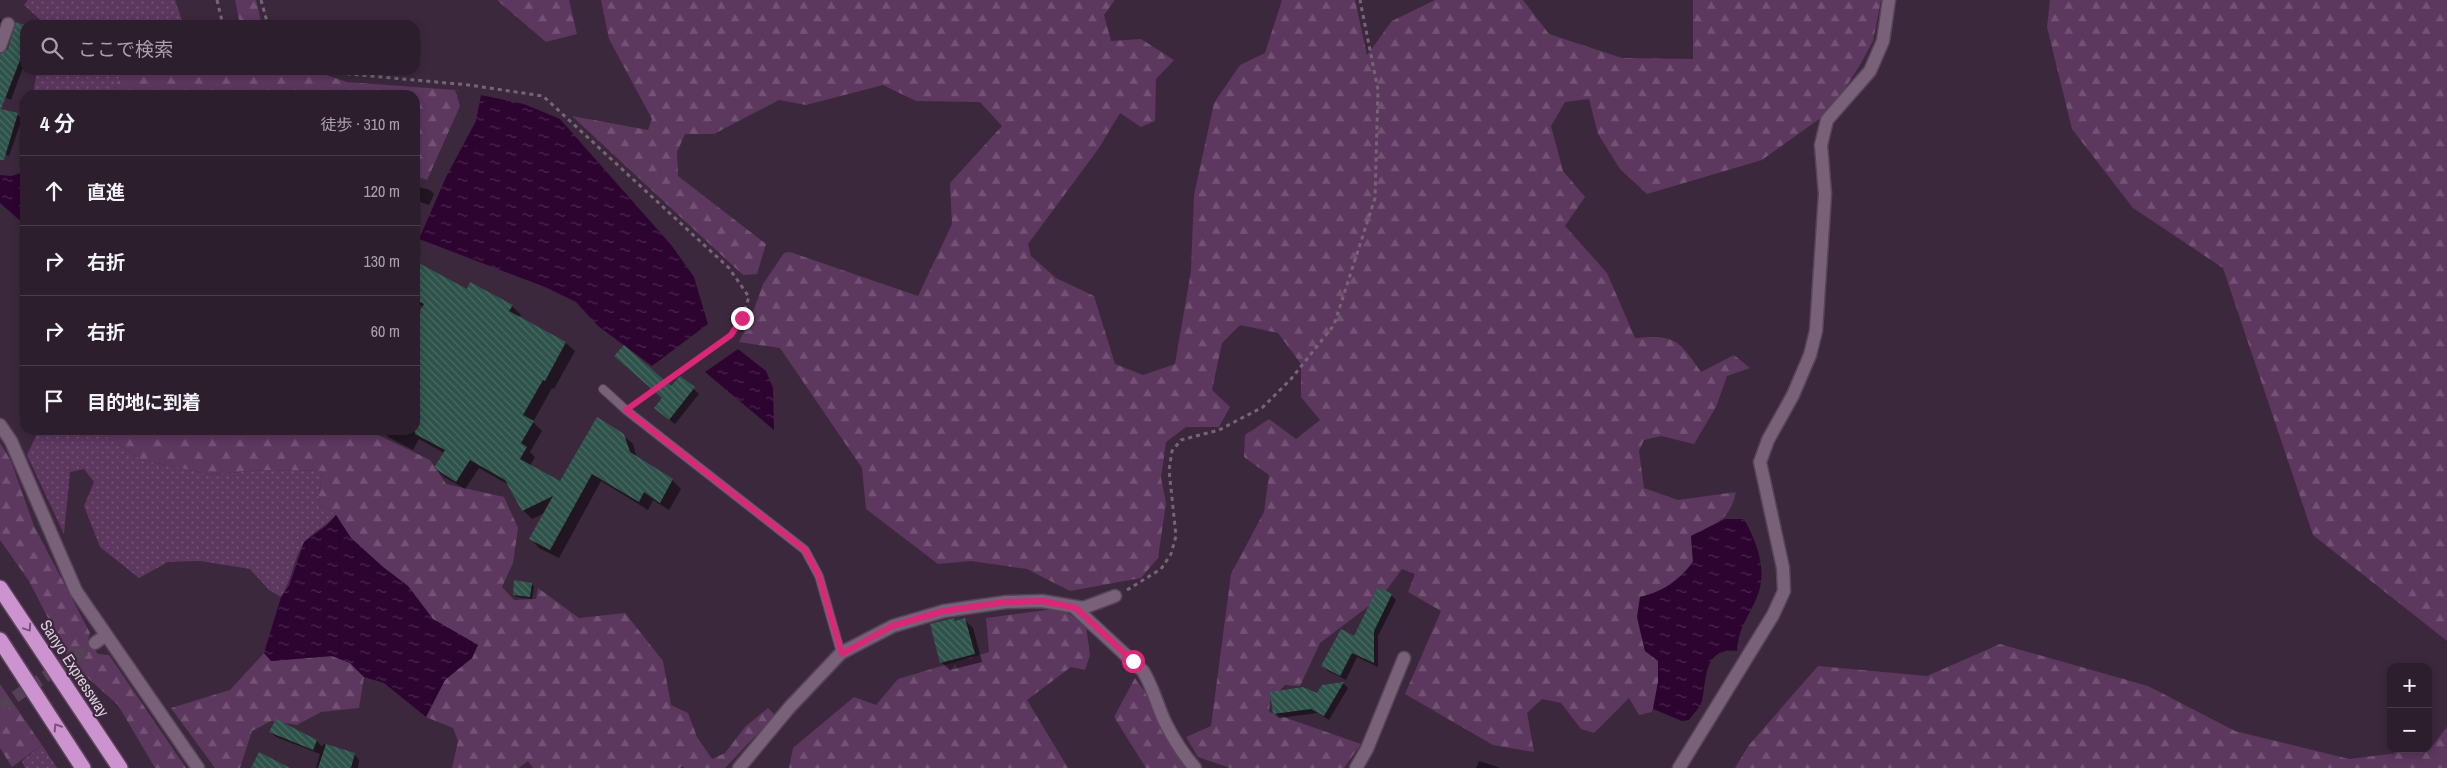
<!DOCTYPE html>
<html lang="ja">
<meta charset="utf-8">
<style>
:root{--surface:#2d1e2e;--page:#352736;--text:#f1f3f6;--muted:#a7a2aa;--line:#483c4a}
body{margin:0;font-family:"Archivo Narrow","Noto Sans JP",sans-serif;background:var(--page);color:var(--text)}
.controls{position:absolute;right:15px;bottom:15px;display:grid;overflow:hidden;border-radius:10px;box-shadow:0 2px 8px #0003}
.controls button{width:45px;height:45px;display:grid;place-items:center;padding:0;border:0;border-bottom:1px solid var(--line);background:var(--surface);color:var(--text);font:25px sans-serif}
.stop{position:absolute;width:15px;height:15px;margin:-11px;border:4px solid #db2777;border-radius:50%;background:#fff}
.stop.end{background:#db2777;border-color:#fff;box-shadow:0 1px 5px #0008}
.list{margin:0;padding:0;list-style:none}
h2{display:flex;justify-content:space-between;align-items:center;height:65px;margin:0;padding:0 20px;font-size:21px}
h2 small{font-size:16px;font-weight:400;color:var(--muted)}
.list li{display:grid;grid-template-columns:32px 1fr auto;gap:15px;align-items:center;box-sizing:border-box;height:70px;padding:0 20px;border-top:1px solid var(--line)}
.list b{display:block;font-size:19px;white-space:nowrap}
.list em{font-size:16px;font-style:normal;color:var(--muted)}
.icon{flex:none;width:28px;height:28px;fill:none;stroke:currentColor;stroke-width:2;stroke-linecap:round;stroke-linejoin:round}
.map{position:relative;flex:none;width:2447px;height:768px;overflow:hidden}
.search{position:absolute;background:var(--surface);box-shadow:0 2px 8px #0003;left:20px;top:20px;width:400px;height:55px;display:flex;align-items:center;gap:12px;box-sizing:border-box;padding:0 18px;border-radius:15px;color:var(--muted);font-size:19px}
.panel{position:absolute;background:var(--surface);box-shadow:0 2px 8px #0003;left:20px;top:90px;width:400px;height:345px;border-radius:15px}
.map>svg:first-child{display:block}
</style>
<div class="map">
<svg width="2447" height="768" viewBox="0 0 2447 768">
<defs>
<pattern id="grass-dots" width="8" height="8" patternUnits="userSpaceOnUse" patternTransform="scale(1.25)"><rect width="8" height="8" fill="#5c375e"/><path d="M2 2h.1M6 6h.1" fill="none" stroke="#735374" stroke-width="1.8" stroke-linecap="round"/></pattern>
<pattern id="forest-firs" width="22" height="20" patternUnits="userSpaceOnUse" patternTransform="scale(1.25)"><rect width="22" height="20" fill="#5c375e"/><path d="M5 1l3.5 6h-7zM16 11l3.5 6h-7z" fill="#735374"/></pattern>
<pattern id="water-ripples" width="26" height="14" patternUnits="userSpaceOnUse" patternTransform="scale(1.25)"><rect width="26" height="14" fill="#2d0430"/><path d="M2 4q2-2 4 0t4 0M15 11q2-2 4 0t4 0" fill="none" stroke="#4b274d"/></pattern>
<pattern id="building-back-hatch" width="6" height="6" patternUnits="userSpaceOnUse" patternTransform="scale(1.25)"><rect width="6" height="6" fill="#2e534a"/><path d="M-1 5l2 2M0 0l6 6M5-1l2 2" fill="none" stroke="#4c6b64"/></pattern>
</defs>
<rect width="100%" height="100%" fill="#3c283d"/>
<path fill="url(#grass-dots)" d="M28 0H175L183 23 181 25H46L24 5Z
M37 70H123L114 90 118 95H33Z
M39 430H97L142 460 209 474 270 470 322 471 318 502 336 515C328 525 309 534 304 543 293 559 292 580 281 597L269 590 250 569 200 561 168 562 139 578 100 547 84 506 94 482 84 469 70 472 64 534 27 455Z
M42 745 57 768H25L22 761Z"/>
<path fill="url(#forest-firs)" d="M235 0H256L262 25H240Z
M497 0H569L577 34 546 42Z
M601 0H1115L1104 15 1111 41 1141 39 1174 60 1156 79 1155 121 1141 127 1120 113 1099 148 1028 244 1031 256 1056 278 1094 296 1115 364 1143 375 1175 364 1191 271 1194 195 1214 103 1240 65 1265 53 1282 0H1355L1367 55 1392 21 1435 0H1523L1549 34 1622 58 1693 59V0H1881L1873 41 1860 65 1842 93 1822 117 1762 160 1647 194 1620 169 1598 134 1589 99 1565 102 1551 126 1563 171 1585 197 1565 226 1607 273 1635 338C1675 334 1679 340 1701 372L1734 355 1750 368 1727 376 1716 407 1694 444 1661 436 1644 440 1639 451 1644 488 1678 500 1736 492C1729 522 1716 523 1691 536L1693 562 1680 578 1658 593 1637 617 1645 651 1658 660V682L1652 712 1639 715 1629 698 1594 733 1581 729 1561 703 1542 699 1527 713 1534 752 1493 745 1405 694 1441 611 1408 592 1415 574 1402 569 1382 596 1320 643 1300 686 1285 685 1270 701 1269 712 1361 744 1344 768H1230L1198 757 1186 737 1211 726 1231 574 1264 512 1269 475 1244 457 1245 435 1269 419 1296 439 1320 420 1301 397V364L1278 333 1240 325 1222 343 1212 390 1230 407 1219 427H1186L1166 442 1161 478 1166 503 1158 558 1141 578 1070 591 1027 569 971 561 938 564 866 509 862 468 780 348 739 342 755 307 763 284 784 253 790 252 918 296 952 224 950 183 1002 126 980 102 916 101 883 85 806 105 779 100 714 134H685L677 152 678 176 766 244 757 274 743 275 572 116 648 130 652 119 609 39Z
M2050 0H2447V641L2313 535 2223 268 2133 208 2072 129 2047 27Z
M123 70H311L347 82 455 90 460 106 427 180 415 176V95H118L114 90Z
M97 430H368L430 460 446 484 504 497 518 528 513 563 502 587 514 600 536 599 538 588 579 618 625 613 663 661 671 705 688 713 697 737 712 759 725 753 745 727 768 708 775 715 725 768H684L682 766 680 768H533L528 761 519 768H452L458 741 453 728 426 717 445 680 472 658 478 645 433 619 408 586 383 567 351 538 336 515 318 502 322 471 270 470 209 474 142 460Z
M0 443 11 461 34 526 90 633 88 640 98 654 109 655 186 768H155L118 705 71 663 29 581 0 540Z
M1061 608 1086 626 1090 655 1085 670 1071 667 1027 700 1068 768H789L793 748 854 697 876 705 898 679 989 652 986 618Z
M2000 644 2148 686 2235 731 2349 759 2430 749 2447 727V768H1735L1749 745 1818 666 1927 676Z
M264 653 272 661 332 656 350 663 364 677 359 708 321 712 297 725 271 721 252 731 240 768H215L171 708 230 690Z
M1135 678 1155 706 1173 750 1186 768H1146L1114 717Z
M0 684 42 745 12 767 0 748Z"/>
<path fill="url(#water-ripples)" d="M481 95 524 104 560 119 672 246 694 277 708 324 652 366 598 326 576 302 545 287 419 239 446 177 476 121Z
M25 164V225L0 203V175L11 176 21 173Z
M738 349 766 371 773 388 774 430 705 372Z
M336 515 351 538 383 567 408 586 433 619 478 645 472 658 445 680 426 717 384 683 364 677 350 663 332 656 271 661 264 653 281 597 289 586 304 542 327 525Z
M1725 519H1744C1757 542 1768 571 1757 597 1748 619 1739 626 1737 651 1703 647 1707 679 1702 701 1700 708 1693 714 1689 720L1682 721 1653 709 1658 682V661L1645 651 1637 617 1640 597C1664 591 1678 581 1693 562L1691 536Z"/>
<path fill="#0007" d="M0 19 7 23 0 40Z
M25 27V62L11 100 0 95V55L6 54Z
M0 110 17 114 22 119 9 156 2 154 0 159Z
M415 186 430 190 434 194 429 205 415 200Z
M415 263 467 290 512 306 521 315 519 318 566 343 575 351 554 389 552 388 533 422 542 431 530 452 535 457 530 466 560 483 623 435 633 444 637 458 672 480 681 489 669 510 653 500 648 510 601 481 559 558 539 548 531 539 545 513 532 519 523 510 509 485 479 468 465 489 444 477 435 468 444 453 419 439 413 450 388 437 382 430H415V321L423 307 415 302Z
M681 378 699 394 675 424 661 413 671 388Z
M531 584 534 586 532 599 516 597 514 594Z
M1391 595 1396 600 1378 636V667L1357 657 1346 680 1328 671 1323 666 1355 637Z
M954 619 957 622 965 620 973 628 982 662 950 670 941 662Z
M1343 683 1348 688 1329 720 1318 713 1279 718 1274 713Z
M276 721 317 741 322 747 323 744 354 754 359 760 358 768H316L320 754 276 737 271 732Z
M1479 761 1498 767 1499 768H1476Z"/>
<path fill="url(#building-back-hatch)" d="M16 22 25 25V57L22 55 1 109 18 113 4 160H0V54L8 49Z
M415 261 467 289 470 282 513 305 509 311 566 342 545 381 543 380 523 415 534 421 521 443 527 447 520 459 560 481 597 417 624 434 630 452 673 479 660 503 644 492 639 502 592 474 550 550 529 539 553 496 522 511 505 480 470 460 456 482 434 468 445 450 415 434V319L424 304 415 299Z
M624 345 671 386 680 376 695 387 669 420 654 408 662 398 614 356Z
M514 580 532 583 530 597 513 595Z
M1378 587 1392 594 1374 631V663L1352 653 1340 676 1321 666 1341 629 1354 636Z
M954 618 955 621 965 618 975 654 940 663 930 624Z
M1344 682 1324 716 1311 709 1273 714 1270 692 1303 687 1317 693 1322 685Z
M276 719 317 740 313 750 269 732Z
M326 744 355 753 351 768H318Z
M259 752 290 768H251Z"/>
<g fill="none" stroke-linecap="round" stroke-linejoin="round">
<path stroke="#544155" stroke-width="12" stroke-dasharray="12 6" stroke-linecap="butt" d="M0 707 95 643"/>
<g stroke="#574557" stroke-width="10">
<path id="lane" d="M603 389 626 410 805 550 819 576 841 653"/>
</g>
<g stroke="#574557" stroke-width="15">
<path id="street" d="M0 46 8 24
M0 425 11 441 76 591 198 768
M1075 608 1143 671C1153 687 1157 705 1165 722 1173 738 1183 754 1195 768
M95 643 106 635
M739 768 789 708 841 653 893 626 944 611 1006 602 1042 601 1083 608 1115 596
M1356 768 1367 749 1404 658
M1679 768 1773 615 1784 591 1783 568 1760 462 1768 440 1793 395 1810 355 1816 331 1825 194 1821 145 1827 120 1870 71 1883 41 1889 0"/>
</g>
<g stroke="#574557" stroke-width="18">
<path id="highway" d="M0 588 120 768
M0 640 83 768"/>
</g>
<path stroke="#776577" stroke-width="3" stroke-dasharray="4 4" stroke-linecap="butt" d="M217 0 223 25
M261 0 268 25
M331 70 349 74 469 85 543 96 729 268 749 297 742 318 731 335 636 402
M1127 590 1161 569 1171 554 1176 536 1169 470 1172 451 1181 440 1219 430 1263 407 1291 379 1334 325 1375 198 1378 90 1360 0"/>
<use href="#lane" stroke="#786179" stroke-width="8"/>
<use href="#street" stroke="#786179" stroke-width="12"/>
<use href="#highway" stroke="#cd92d0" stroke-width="15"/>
</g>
<defs><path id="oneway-chevron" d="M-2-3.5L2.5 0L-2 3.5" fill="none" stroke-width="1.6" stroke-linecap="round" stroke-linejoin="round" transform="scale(1.25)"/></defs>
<g stroke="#765278">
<use href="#oneway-chevron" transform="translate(28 628) rotate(56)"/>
<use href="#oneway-chevron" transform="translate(57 727) rotate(-123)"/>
</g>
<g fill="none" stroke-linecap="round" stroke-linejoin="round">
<path stroke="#db2777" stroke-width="6" d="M742 318 731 335 626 410 805 550 819 576 842 654 892 626 944 611 1006 602 1042 601 1076 608 1133 661"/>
</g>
<g text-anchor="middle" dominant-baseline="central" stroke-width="4.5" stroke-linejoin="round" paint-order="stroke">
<g font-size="16" fill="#dbcedb" stroke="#3c283d">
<text transform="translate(75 668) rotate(57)">Sanyo Expressway</text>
</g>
</g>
</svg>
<div class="controls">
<button>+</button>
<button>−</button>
</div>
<div class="stop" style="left:1133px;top:661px"></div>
<div class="stop end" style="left:742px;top:318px"></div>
<div class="search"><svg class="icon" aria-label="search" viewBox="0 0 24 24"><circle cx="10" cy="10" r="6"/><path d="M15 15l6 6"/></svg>ここで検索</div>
<section class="panel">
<h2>4 分<small>徒歩 · 310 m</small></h2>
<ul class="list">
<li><svg class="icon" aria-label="ahead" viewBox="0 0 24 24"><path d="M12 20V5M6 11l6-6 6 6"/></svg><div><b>直進</b></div><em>120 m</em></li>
<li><svg class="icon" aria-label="right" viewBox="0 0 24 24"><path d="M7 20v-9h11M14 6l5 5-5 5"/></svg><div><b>右折</b></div><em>130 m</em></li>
<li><svg class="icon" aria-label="right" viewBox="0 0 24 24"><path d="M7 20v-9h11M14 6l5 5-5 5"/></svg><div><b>右折</b></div><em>60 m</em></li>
<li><svg class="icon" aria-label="arrive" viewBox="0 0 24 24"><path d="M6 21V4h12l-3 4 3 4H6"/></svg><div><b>目的地に到着</b></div></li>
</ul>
</section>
</div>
